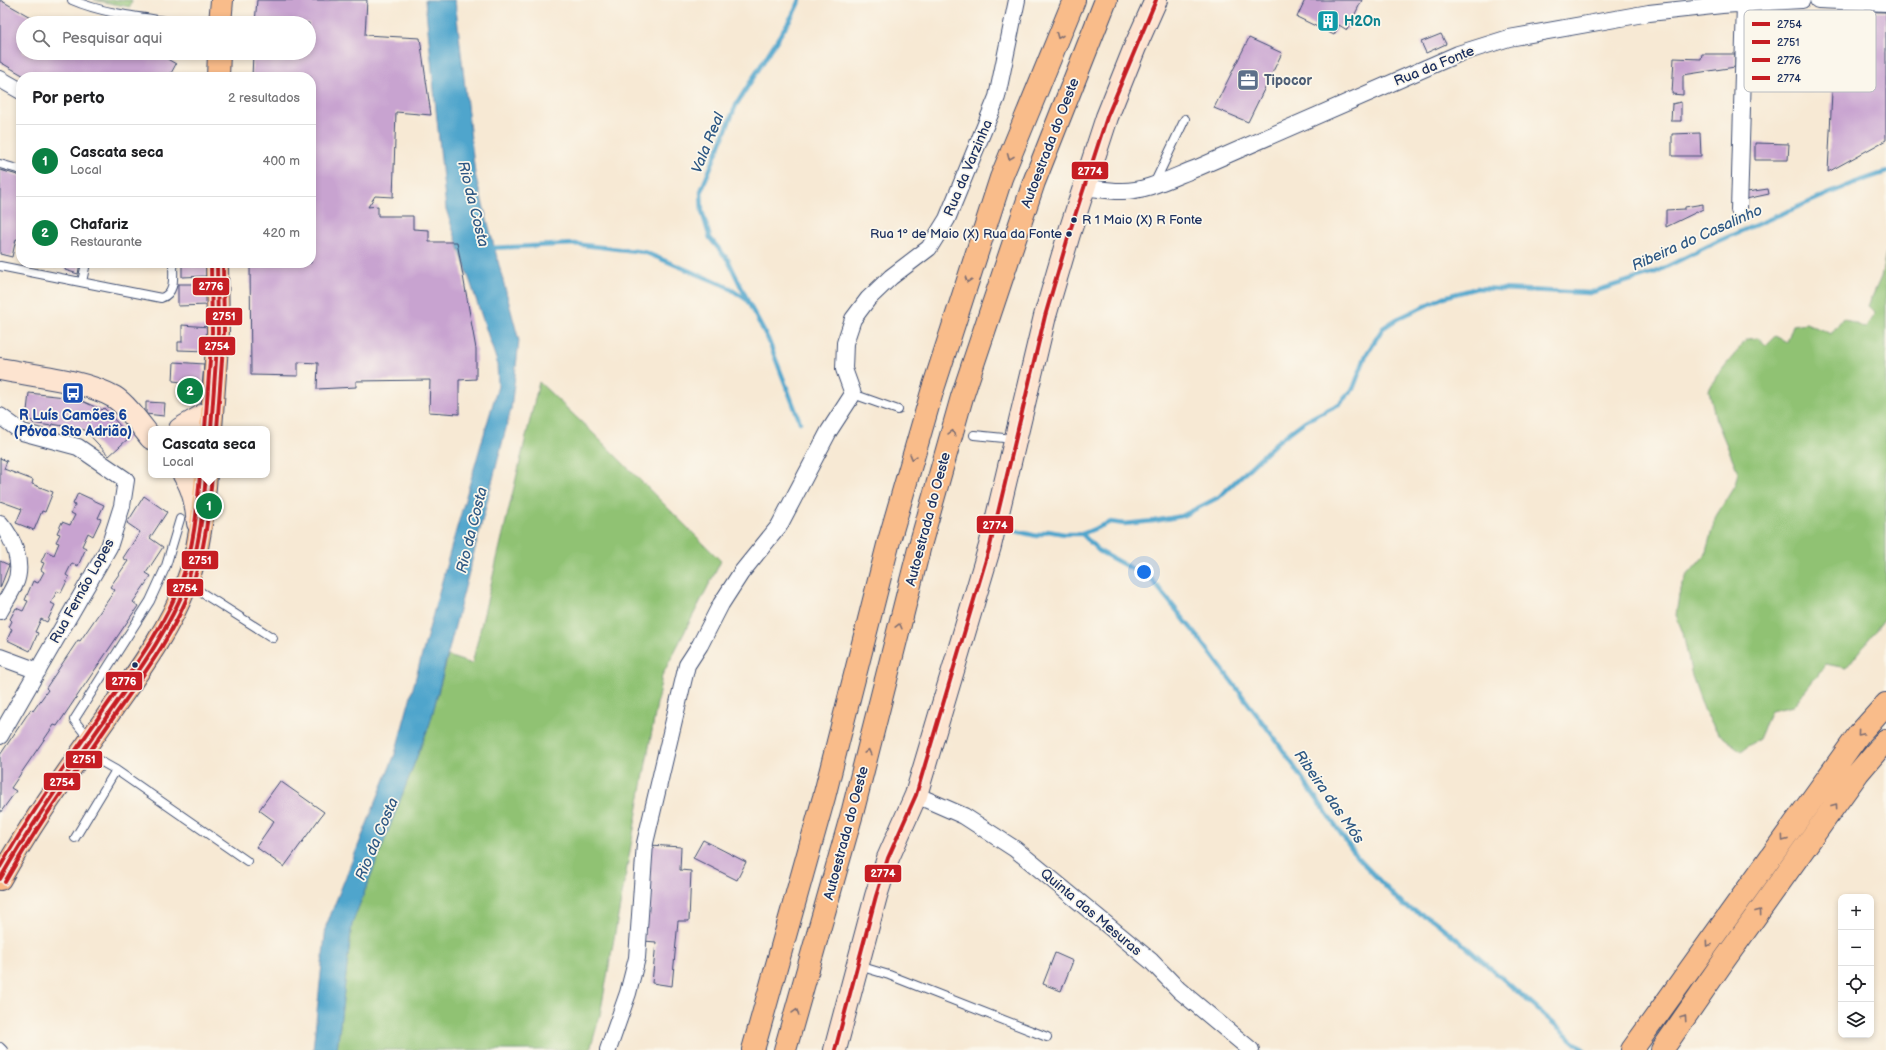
<!DOCTYPE html>
<html lang="pt">
<meta charset="utf-8">
<style>
:root{--surface:#fff;--page:#f6f6f6;--text:#202124;--muted:#757577;--line:#e0e0e0;--accent:#0b8043}
body{margin:0;font-family:"Balsamiq Sans",sans-serif;background:var(--page);color:var(--text)}
.controls{position:absolute;right:12px;bottom:12px;display:grid;overflow:hidden;border-radius:8px;box-shadow:0 2px 6px #0003}
.controls button{width:36px;height:36px;display:grid;place-items:center;padding:0;border:0;border-bottom:1px solid var(--line);background:var(--surface);color:var(--text);font:20px sans-serif}
.you{position:absolute;left:1144px;top:572px;width:14px;height:14px;margin:-10px;border:3px solid #fff;border-radius:50%;background:#1a73e8;box-shadow:0 0 0 6px #1a73e833}
.badge{display:grid;place-items:center;width:26px;height:26px;border-radius:50%;background:var(--accent);color:#fff;font-size:13px;font-weight:700}
.pin{position:absolute;translate:-50% -50%;border:2px solid #fff;box-shadow:0 1px 4px #0006}
.popup{position:absolute;left:148px;top:426px;width:122px;height:52px;box-sizing:border-box;display:grid;place-content:center;border-radius:8px;background:var(--surface);filter:drop-shadow(0 1px 3px #0005);font-size:13px;white-space:nowrap;color:var(--muted)}
.popup b{font-size:15px;color:var(--text)}
.popup::after{content:'';position:absolute;left:50%;top:100%;margin-left:-8px;border:8px solid transparent;border-top-color:var(--surface)}
.list{margin:0;padding:0;list-style:none}
h2{display:flex;justify-content:space-between;align-items:center;height:52px;margin:0;padding:0 16px;font-size:17px}
h2 small{font-size:13px;font-weight:400;color:var(--muted)}
.list li{display:grid;grid-template-columns:26px 1fr auto;gap:12px;align-items:center;box-sizing:border-box;height:72px;padding:0 16px;border-top:1px solid var(--line)}
.list b{display:block;font-size:15px;white-space:nowrap}
.list p{margin:0;font-size:13px;white-space:nowrap;color:var(--muted)}
.list em{font-size:13px;font-style:normal;color:var(--muted)}
.icon{flex:none;width:22px;height:22px;fill:none;stroke:currentColor;stroke-width:2;stroke-linecap:round;stroke-linejoin:round}
.map{position:relative;flex:none;width:1886px;height:1050px;overflow:hidden}
.search{position:absolute;background:var(--surface);box-shadow:0 2px 6px #0003;left:16px;top:16px;width:300px;height:44px;display:flex;align-items:center;gap:10px;box-sizing:border-box;padding:0 14px;border-radius:22px;color:var(--muted);font-size:15px}
.panel{position:absolute;background:var(--surface);box-shadow:0 2px 6px #0003;left:16px;top:72px;width:300px;height:196px;border-radius:16px}
.map>svg:first-child{display:block}
</style>
<div class="map">
<svg width="1886" height="1050" viewBox="0 0 1886 1050">
<rect width="100%" height="100%" fill="#fbf7ec"/>
<filter id="ink" filterUnits="userSpaceOnUse"><feTurbulence type="fractalNoise" baseFrequency=".025" numOctaves="2"/><feDisplacementMap in="SourceGraphic" scale="8" xChannelSelector="R" yChannelSelector="G"/><feConvolveMatrix kernelMatrix="1 2 1 2 8 2 1 2 1" color-interpolation-filters="sRGB"/></filter>
<filter id="wash" filterUnits="userSpaceOnUse"><feTurbulence type="fractalNoise" baseFrequency=".012" numOctaves="4" result="noise"/><feDisplacementMap in="SourceGraphic" scale="16" xChannelSelector="R" yChannelSelector="G"/><feGaussianBlur stdDeviation="0.9" result="paint"/><feColorMatrix in="noise" values="0 0 0 0 0 0 0 0 0 0 0 0 0 0 0 0 0 1.4 0 .05"/><feComposite in="paint" operator="in"/></filter>
<g filter="url(#wash)">
<rect width="100%" height="100%" fill="#f7e9d4"/>
<path fill="#90c273" stroke="#567868" d="M94 0H132L130 7Z
M1886 253V617L1846 668 1826 664 1793 706 1771 711 1759 739 1741 751 1718 733 1705 712 1692 676 1683 633 1676 615 1679 595 1686 577 1705 555 1716 516 1735 485 1738 472 1715 417 1709 390 1716 377 1747 339 1758 338 1766 345 1775 336 1787 342 1793 325 1806 323 1831 334 1843 318 1865 328 1875 313 1868 306 1881 277Z
M539 382 594 434 721 561 662 676 600 1015 590 1050H337L352 924 430 723 448 656 472 664Z"/>
<path fill="#50a5cc" stroke="#366a95" d="M425 0H455L475 174 519 341 511 409 430 723 352 924 337 1050H313L326 926 395 754 451 548 498 386 497 362 446 209Z"/>
<g fill="none" stroke-linecap="round" stroke-linejoin="round">
<path stroke="#50a5cc" stroke-width="4.5" d="M490 248 575 244 644 252 726 286 747 300 768 339 800 422
M747 299 728 260 710 238 702 211 701 191 736 105 792 16 800 0
M1007 529 1037 536 1048 531 1064 534H1082L1111 522 1124 524 1154 521 1182 516 1219 497 1277 442 1305 421 1339 404 1353 389 1366 355 1383 328 1397 319 1444 297 1477 288 1589 293 1654 273 1718 241 1854 183 1886 172
M1082 534 1099 551 1152 580 1199 638 1275 739 1357 857 1404 906 1432 919 1463 944 1584 1050"/>
</g>
<g id="blocks">
<path fill="#c8a3d0" d="M0 0 41 23H23V53H157L176 64 169 77H26L0 62Z
M257 0H367L365 35 420 38 431 115 396 112 393 197 375 196 368 207 378 206V216H413V229L429 230V242H457L476 349V379L459 380V414L429 412 430 380 356 381V387L317 389 318 363 298 362V376L251 375 250 263H311V77H252L253 53H309V23H255Z
M1305 0H1362L1347 30 1339 25 1334 35 1297 17Z
M1836 11 1886 12V140L1828 172Z
M1757 16 1786 17 1785 42 1756 41Z
M1441 34 1446 44 1426 53 1421 42Z
M1249 38 1282 53 1248 122 1214 108Z
M1702 54H1735V67L1683 75V95L1672 94 1674 58 1701 59Z
M1681 102V121H1671L1672 104Z
M1700 133 1701 156H1672V134Z
M1755 143 1789 144 1788 160H1755Z
M0 170 21 176V240L16 239 12 257 0 254Z
M1768 189 1769 194 1746 199 1747 192Z
M1703 204V209L1666 227V210L1685 209V207Z
M43 263H56L55 266Z
M66 263H80L78 274 65 270Z
M182 263H207V276L182 277Z
M178 284H208L209 305 178 306Z
M182 325 209 327 208 351 178 350V342H182Z
M174 362 204 364 201 398 181 396 182 382 173 381Z
M29 393 83 399 82 401 102 410 104 408 130 437 109 456 85 430 52 424 51 426 33 423V421L26 420Z
M146 402 165 403 164 416 146 414Z
M0 458 7 461 4 469 33 480 32 484 53 492 45 512 42 511 34 530 16 523 22 509 0 501Z
M78 493 104 505 98 518 101 519 93 536 88 533 82 546 86 548 78 566 72 563 66 575 69 577 61 593 57 591 51 603 55 605 47 622 41 619 35 632 38 633 30 651 7 640 12 629 9 627 12 621 10 619 16 608 23 611 28 601 25 600 33 581 38 583 44 572 41 570 44 563 41 562 46 551 54 555 59 543 56 542 60 534 57 533 62 522 70 525 75 515 71 513 75 505 73 504Z
M144 496 167 512 150 538 163 547 146 573 151 576 133 602 138 606 57 726 54 725 11 788 16 791 0 813V755L31 709 33 711 48 690 46 688 78 640 80 641 115 590 110 587 128 561 123 558 140 532 127 523Z
M0 561 9 565 0 588Z
M280 781 324 812 284 867 256 847 274 821 259 810Z
M703 840 746 862 737 880 693 858Z
M649 845 681 847 680 870 691 871 689 921H678L672 986 652 983 656 942 644 941Z
M1055 953 1073 961 1061 991 1043 984Z"/>
</g>
</g>
<g filter="url(#ink)">
<use href="#blocks" fill-opacity="0" stroke="#3c4b70" stroke-width="1"/>
<g fill="none" stroke-linecap="round" stroke-linejoin="round">
<g stroke="#3c4b70" stroke-width="10">
<path id="lane" d="M72 0C104 14 146 18 180 23
M0 164 21 170
M1154 184 1185 119
M0 266 161 298C176 293 173 277 173 263
M82 282 86 263
M853 394 898 410
M974 435 1014 439
M188 584 273 638
M89 739 74 720 150 601 166 566 180 519
M84 752 116 770 247 861
M75 838 116 770
M859 966 889 975 1047 1037
M0 1047 3 1050"/>
</g>
<g stroke="#3c4b70" stroke-width="18">
<path id="street" d="M1818 0 1886 3
M0 79 21 91
M1083 187C1095 188 1108 191 1120 191 1146 192 1173 177 1197 168L1458 54 1509 38 1649 13 1722 5 1802 0
M1739 210 1745 4
M0 416 22 432 78 447 126 480 122 506 109 547 0 736
M0 523C13 538 24 564 15 584 11 593 5 602 0 611
M0 657 38 671
M916 795 964 816 1015 849 1151 961 1179 990 1251 1050
M608 1050 628 993 637 958 645 843 687 665 700 645 721 604 741 573 779 526 829 431 853 394 844 369 845 343 853 319 868 299 891 277 929 248 947 219 997 97 1017 0"/>
</g>
<g stroke="#3c4b70" stroke-width="24">
<path id="secondary" d="M0 369C34 376 84 380 114 397 126 404 142 427 151 438
M180 429 212 410
M184 475C194 489 196 506 198 523
M835 1050 876 896 888 858 916 795 990 546 1045 316 1069 234 1107 117 1135 47 1156 0"/>
</g>
<g stroke="#3c4b70" stroke-width="24">
<path id="primary" d="M220 23 222 0
M218 77 219 53
M211 429 218 332 217 263
M0 879C34 817 77 760 117 702 143 665 170 627 186 585 200 549 203 512 206 475"/>
</g>
<g stroke="#3c4b70" stroke-width="24">
<path id="highway" d="M753 1050 824 797 889 541 932 392 1001 178 1074 0
M785 1050 853 810 919 549 962 397 1034 182 1106 0
M1632 1050 1859 734 1886 704
M1662 1050 1725 959 1858 773 1886 740"/>
</g>
<use href="#lane" stroke="#fff" stroke-width="8"/>
<use href="#street" stroke="#fff" stroke-width="16"/>
<use href="#secondary" stroke="#fde4d0" stroke-width="22"/>
<use href="#primary" stroke="#f9bc8a" stroke-width="22"/>
<use href="#highway" stroke="#f9bc8a" stroke-width="22"/>
<g stroke="#fbf7ec" stroke-width="7">
<path id="bus-1" d="M211 429 218 332 217 263
M0 879C33 821 72 767 110 712 138 672 168 631 186 585 199 550 203 512 206 475"/>
</g>
<g stroke="#fbf7ec" stroke-width="7">
<path id="bus-2" d="M217 429 224 332 223 263
M5 882C38 824 77 770 115 715 144 674 175 633 192 585 205 550 209 513 212 475"/>
</g>
<g stroke="#fbf7ec" stroke-width="7">
<path id="bus-3" d="M205 429 212 332 211 263
M0 867C33 809 72 756 110 701 137 663 165 625 181 582 194 547 197 511 200 475"/>
</g>
<g stroke="#fbf7ec" stroke-width="7">
<path id="bus-4" d="M835 1050 876 896 888 858 916 795 990 546 1045 316 1069 234 1107 117 1156 0"/>
</g>
<use href="#bus-1" stroke="#c61d23" stroke-width="4"/>
<use href="#bus-2" stroke="#c61d23" stroke-width="4"/>
<use href="#bus-3" stroke="#c61d23" stroke-width="4"/>
<use href="#bus-4" stroke="#c61d23" stroke-width="4"/>
</g>
<defs><path id="oneway-chevron" d="M-2-3.5L2.5 0L-2 3.5" fill="none" stroke-width="1.6" stroke-linecap="round" stroke-linejoin="round"/></defs>
<g stroke="#7f6e72">
<use href="#oneway-chevron" transform="translate(1059 36) rotate(112)"/>
<use href="#oneway-chevron" transform="translate(1010 157) rotate(112)"/>
<use href="#oneway-chevron" transform="translate(968 280) rotate(108)"/>
<use href="#oneway-chevron" transform="translate(952 433) rotate(-74)"/>
<use href="#oneway-chevron" transform="translate(913 457) rotate(106)"/>
<use href="#oneway-chevron" transform="translate(899 626) rotate(-76)"/>
<use href="#oneway-chevron" transform="translate(1860 733) rotate(130)"/>
<use href="#oneway-chevron" transform="translate(868 752) rotate(-76)"/>
<use href="#oneway-chevron" transform="translate(1835 806) rotate(-54)"/>
<use href="#oneway-chevron" transform="translate(1784 839) rotate(126)"/>
<use href="#oneway-chevron" transform="translate(1759 912) rotate(-54)"/>
<use href="#oneway-chevron" transform="translate(1708 944) rotate(126)"/>
<use href="#oneway-chevron" transform="translate(796 1012) rotate(-74)"/>
<use href="#oneway-chevron" transform="translate(1684 1018) rotate(-56)"/>
</g>
</g>
<defs>
<g id="building-square" transform="scale(1.15)"><rect x="-9" y="-9" width="18" height="18" rx="4" fill="#0f9aa8" stroke="#fbf7ec"/><path d="M-4-6H4V6H1V3H-1V6H-4ZM-2.5-4.3h1.7v1.8h-1.7ZM.8-4.3h1.7v1.8H.8ZM-2.5-1h1.7V.8h-1.7ZM.8-1h1.7V.8H.8Z" fill="#fff"/></g>
<g id="office-square" transform="scale(1.15)"><rect x="-9" y="-9" width="18" height="18" rx="4" fill="#5c6f8a" stroke="#fbf7ec"/><path d="M-6-3h4V-5.5h4V-3h4V5H-6ZM-1-4.5V-3h2v-1.5ZM-6 0V1H6V0Z" fill="#fff"/></g>
<g id="bus-square" transform="scale(1.15)"><rect x="-9" y="-9" width="18" height="18" rx="4" fill="#1a4fb4" stroke="#fbf7ec"/><path d="M-5-6H5V4H4V6H2V4H-2V6H-4V4H-5ZM-3.5-4V0h7V-4ZM-3.5 1.2v1.5H-2V1.2ZM2 1.2v1.5H3.5V1.2Z" fill="#fff"/></g>
</defs>
<g fill-rule="evenodd">
<use href="#building-square" x="1328" y="21"/>
<use href="#office-square" x="1248" y="80"/>
<use href="#bus-square" x="73" y="393"/>
</g>
<g fill="#1b2f5e" stroke="#fbf7ec" stroke-width="1.5">
<circle cx="1074" cy="220" r="3.5"/>
<circle cx="1069" cy="234" r="3.5"/>
<circle cx="135" cy="665" r="3.5"/>
</g>
<g text-anchor="middle" dominant-baseline="central" stroke-width="3.5" stroke-linejoin="round" paint-order="stroke">
<g font-size="13" fill="#1b2f5e" stroke="#fbf7ec" text-anchor="start">
<text x="1082" y="220">R 1 Maio (X) R Fonte</text>
<text x="1062" y="234" text-anchor="end">Rua 1º de Maio (X) Rua da Fonte</text>
</g>
<g font-size="14" font-weight="bold" fill="#0d838f" stroke="#fbf7ec" text-anchor="start">
<text x="1344" y="21">H2On</text>
</g>
<g font-size="14" fill="#1b2f5e" stroke="#fbf7ec">
<text transform="translate(1434 66) rotate(-22)">Rua da Fonte</text>
<text transform="translate(1050 143) rotate(-69)">Autoestrada do Oeste</text>
<text transform="translate(968 168) rotate(-67)">Rua da Varzinha</text>
<text transform="translate(928 519) rotate(-75)">Autoestrada do Oeste</text>
<text transform="translate(82 591) rotate(-61)">Rua Fernão Lopes</text>
<text transform="translate(846 833) rotate(-75)">Autoestrada do Oeste</text>
<text transform="translate(1091 912) rotate(40)">Quinta das Mesuras</text>
</g>
<g font-size="14" font-weight="bold" fill="#4e5e75" stroke="#fbf7ec" text-anchor="start">
<text x="1264" y="80">Tipocor</text>
</g>
<g font-size="14" font-weight="bold" fill="#164399" stroke="#fbf7ec">
<text x="73" y="415">R Luís Camões 6<tspan x="73" dy="16">(Póvoa Sto Adrião)</tspan></text>
</g>
<g font-size="15" font-style="italic" fill="#2e5884" stroke="#fbf7ec">
<text transform="translate(708 143) rotate(-68)">Vala Real</text>
<text transform="translate(473 204) rotate(76)">Rio da Costa</text>
<text transform="translate(1697 238) rotate(-24)">Ribeira do Casalinho</text>
<text transform="translate(472 530) rotate(-76)">Rio da Costa</text>
<text transform="translate(1329 797) rotate(55)">Ribeira das Mós</text>
<text transform="translate(377 839) rotate(-67)">Rio da Costa</text>
</g>
</g>
<rect x="1744" y="10" width="132" height="82" rx="6" fill="#fbf7ec" stroke="#b8bbc1" stroke-width="1"/>
<rect x="1752" y="22" width="18" height="4" fill="#c61d23"/>
<rect x="1752" y="40" width="18" height="4" fill="#c61d23"/>
<rect x="1752" y="58" width="18" height="4" fill="#c61d23"/>
<rect x="1752" y="76" width="18" height="4" fill="#c61d23"/>
<g font-size="11" fill="#1b2f5e">
<text x="1777" y="28">2754</text>
<text x="1777" y="46">2751</text>
<text x="1777" y="64">2776</text>
<text x="1777" y="82">2774</text>
</g>
<g stroke="#fbf7ec" stroke-width="1.5">
<rect x="1071" y="161" width="38" height="19" rx="4" fill="#c61d23"/>
<rect x="192" y="277" width="38" height="19" rx="4" fill="#c61d23"/>
<rect x="205" y="307" width="38" height="19" rx="4" fill="#c61d23"/>
<rect x="198" y="336" width="38" height="20" rx="4" fill="#c61d23"/>
<rect x="976" y="515" width="38" height="19" rx="4" fill="#c61d23"/>
<rect x="181" y="550" width="38" height="20" rx="4" fill="#c61d23"/>
<rect x="166" y="578" width="38" height="19" rx="4" fill="#c61d23"/>
<rect x="105" y="671" width="38" height="20" rx="4" fill="#c61d23"/>
<rect x="65" y="750" width="38" height="19" rx="4" fill="#c61d23"/>
<rect x="43" y="772" width="38" height="19" rx="4" fill="#c61d23"/>
<rect x="864" y="864" width="38" height="19" rx="4" fill="#c61d23"/>
</g>
<g font-size="11" text-anchor="middle" font-weight="bold" fill="#fff">
<text x="1090" y="175">2774</text>
<text x="211" y="290">2776</text>
<text x="224" y="320">2751</text>
<text x="217" y="350">2754</text>
<text x="995" y="529">2774</text>
<text x="200" y="564">2751</text>
<text x="185" y="592">2754</text>
<text x="124" y="685">2776</text>
<text x="84" y="763">2751</text>
<text x="62" y="786">2754</text>
<text x="883" y="877">2774</text>
</g>
</svg>
<div class="controls">
<button>+</button>
<button>−</button>
<button><svg class="icon" aria-label="locate" viewBox="0 0 24 24"><circle cx="12" cy="12" r="6"/><path d="M12 2v4M12 18v4M2 12h4M18 12h4"/></svg></button>
<button><svg class="icon" aria-label="layers" viewBox="0 0 24 24"><path d="M12 4l9 5-9 5-9-5zM3 14l9 5 9-5"/></svg></button>
</div>
<div class="you"></div>
<div class="pin badge" style="left:209px;top:506px">1</div>
<div class="popup"><b>Cascata seca</b>Local</div>
<div class="pin badge" style="left:190px;top:391px">2</div>
<div class="search"><svg class="icon" aria-label="search" viewBox="0 0 24 24"><circle cx="10" cy="10" r="6"/><path d="M15 15l6 6"/></svg>Pesquisar aqui</div>
<section class="panel">
<h2>Por perto<small>2 resultados</small></h2>
<ul class="list">
<li><span class="badge">1</span><div><b>Cascata seca</b><p>Local</p></div><em>400 m</em></li>
<li><span class="badge">2</span><div><b>Chafariz</b><p>Restaurante</p></div><em>420 m</em></li>
</ul>
</section>
</div>
